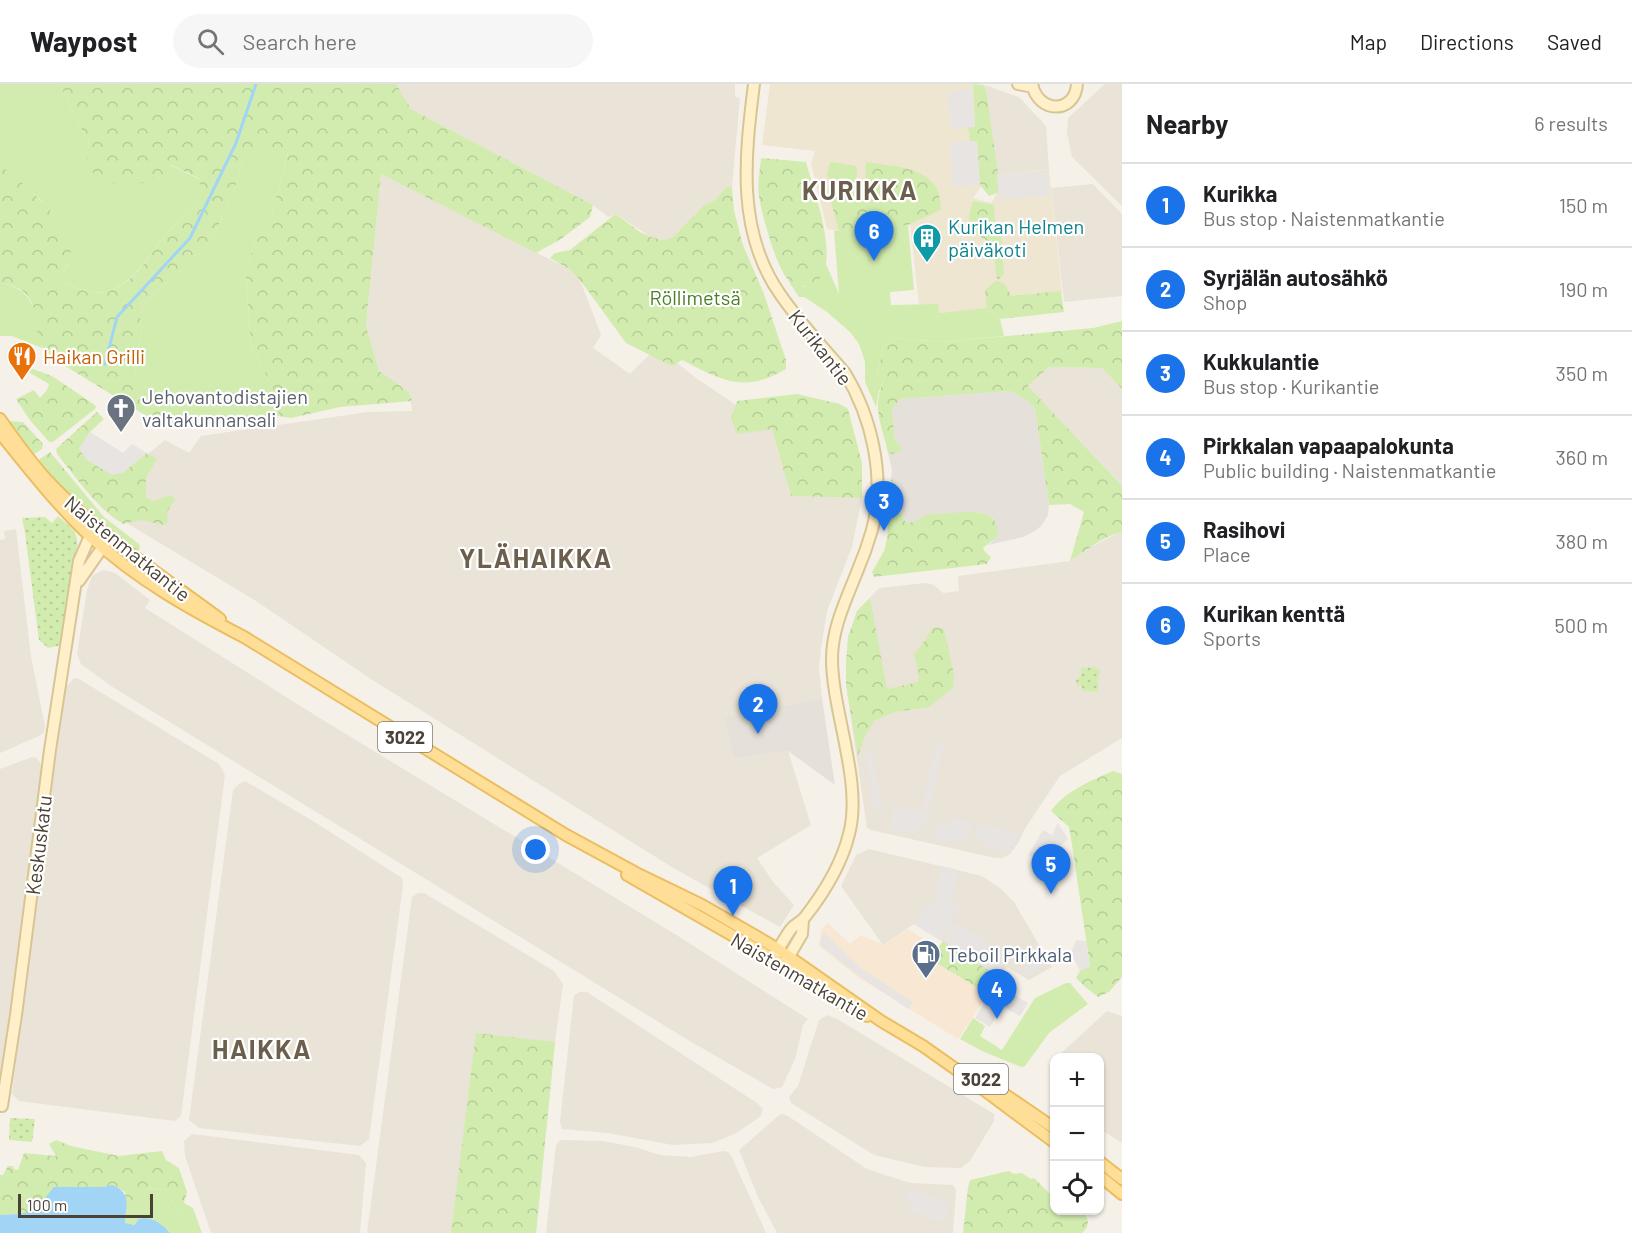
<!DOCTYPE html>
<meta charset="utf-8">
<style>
:root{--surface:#fff;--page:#f6f6f6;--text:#202124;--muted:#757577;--line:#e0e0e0;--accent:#1a73e8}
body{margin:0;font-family:Barlow,sans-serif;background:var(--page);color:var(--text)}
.controls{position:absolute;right:18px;bottom:18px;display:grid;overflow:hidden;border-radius:12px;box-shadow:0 2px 4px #0004}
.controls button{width:54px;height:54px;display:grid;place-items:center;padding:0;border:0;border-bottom:2px solid var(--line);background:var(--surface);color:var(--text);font:30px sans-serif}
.scale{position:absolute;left:18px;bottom:15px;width:135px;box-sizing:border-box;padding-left:6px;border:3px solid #4a4237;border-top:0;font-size:16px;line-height:21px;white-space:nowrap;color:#4a4237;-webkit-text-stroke:4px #fff;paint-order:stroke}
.you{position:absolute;left:536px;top:766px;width:21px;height:21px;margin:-15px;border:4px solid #fff;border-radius:50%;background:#1a73e8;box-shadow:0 0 0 9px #1a73e833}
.badge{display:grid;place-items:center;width:39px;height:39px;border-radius:50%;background:var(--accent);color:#fff;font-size:20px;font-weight:700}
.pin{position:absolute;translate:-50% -50px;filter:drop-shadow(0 2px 3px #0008)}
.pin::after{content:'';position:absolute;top:32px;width:21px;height:18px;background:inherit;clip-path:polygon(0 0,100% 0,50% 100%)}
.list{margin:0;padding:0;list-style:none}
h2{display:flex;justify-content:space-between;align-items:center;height:78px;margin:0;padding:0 24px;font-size:26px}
h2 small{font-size:20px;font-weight:400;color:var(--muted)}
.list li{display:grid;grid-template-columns:39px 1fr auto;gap:18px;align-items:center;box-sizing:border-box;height:84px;padding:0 24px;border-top:2px solid var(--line)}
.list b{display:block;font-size:22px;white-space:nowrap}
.list p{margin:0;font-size:20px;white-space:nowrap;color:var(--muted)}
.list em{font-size:20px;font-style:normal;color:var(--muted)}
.icon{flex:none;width:33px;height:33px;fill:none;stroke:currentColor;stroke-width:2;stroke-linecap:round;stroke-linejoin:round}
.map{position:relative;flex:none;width:1122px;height:1149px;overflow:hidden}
header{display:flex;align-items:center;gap:36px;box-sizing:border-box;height:84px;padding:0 30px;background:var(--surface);border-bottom:2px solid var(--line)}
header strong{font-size:28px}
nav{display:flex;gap:33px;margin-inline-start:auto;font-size:21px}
.search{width:420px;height:54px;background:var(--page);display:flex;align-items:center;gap:15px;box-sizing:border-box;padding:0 21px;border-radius:33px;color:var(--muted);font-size:22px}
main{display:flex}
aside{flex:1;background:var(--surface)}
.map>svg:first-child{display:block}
</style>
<header>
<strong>Waypost</strong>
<div class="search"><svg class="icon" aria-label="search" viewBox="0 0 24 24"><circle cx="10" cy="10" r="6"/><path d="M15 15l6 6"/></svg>Search here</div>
<nav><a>Map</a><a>Directions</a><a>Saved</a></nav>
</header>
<main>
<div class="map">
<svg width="1122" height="1149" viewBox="0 0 1122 1149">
<defs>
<pattern id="forest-crowns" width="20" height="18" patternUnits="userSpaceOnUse" patternTransform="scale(1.5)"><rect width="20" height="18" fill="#d2ecaf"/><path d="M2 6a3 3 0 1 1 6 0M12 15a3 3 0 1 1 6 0" fill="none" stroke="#b6cc97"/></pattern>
<pattern id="park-dots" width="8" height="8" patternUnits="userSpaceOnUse" patternTransform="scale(1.5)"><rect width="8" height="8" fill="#d2ecaf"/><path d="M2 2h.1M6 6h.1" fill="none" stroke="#b6cc97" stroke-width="1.8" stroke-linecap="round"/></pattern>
</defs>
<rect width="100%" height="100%" fill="#f5f1e9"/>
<path fill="#eae3d7" d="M396 0H735V12L738 14 740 13 732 103H726L715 116 704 121 673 153 663 156 651 153 617 131H614L608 133 593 121 411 25Z
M1105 0H1122V122L1072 73 1067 48 1068 34Z
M985 1 1019 13 1046 42 1049 85 996 91Z
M381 90 569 185 580 196 601 251 593 264 630 290 657 263 696 294 772 345 791 412 862 414 852 463 827 527 821 564 819 584 822 614 725 634 734 675 788 667 811 741 757 774 773 798 794 821 780 843 675 785 371 595 256 517 120 435 97 412 165 356 189 369 201 352 368 328 412 327 409 308 379 288 366 242Z
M1093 100 1122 130V212L1064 218 1051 104Z
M1049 283 1102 284 1122 305V402L1028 302Z
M16 445 31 573 45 642 44 648 39 652 0 669V456L5 455 4 447Z
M1122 448V654L1060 692 1026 743 1018 759 1010 770 1003 774H995L871 746 867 744 846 601 848 553 857 527 879 504 925 499 934 501 943 509 959 507 958 492 1070 477 1091 463 1116 450Z
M103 486 115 489 150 516 145 524 318 633 678 852 808 935 803 941 795 975 782 1003 773 1005 688 956 111 602 81 580 77 570 87 506 92 492Z
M74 594 79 595 219 680 225 691 181 1032 175 1037 19 1017 12 1010 23 913 63 620 66 603Z
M32 673 37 674 42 682 0 1001V685Z
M245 697 313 737 402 794 403 801 369 1055 360 1062 199 1044 189 1036 233 706 239 700Z
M869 765 982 792 1000 804 1014 818 1052 883 1029 896 1007 883 998 892 914 840 883 861 841 802 856 771Z
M418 809H424L554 887 563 900 555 958 536 1149H367L412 813Z
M579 908H587L757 1019 763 1025 761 1032 735 1050 712 1059 673 1061 608 1049 562 1045 560 1038 574 912Z
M1107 927 1122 932V1059L1100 1045V974L1057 973Z
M827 931 839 936 994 1030V1037L970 1077 961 1084 925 1083 874 1071 791 1019 789 1013 798 1002 819 936Z
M783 1030 788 1032 867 1085 910 1099 953 1101 956 1106 953 1149H777L758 1113 739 1066 778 1032Z
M192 1050 359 1071 366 1079 360 1149H211L185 1072 184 1057Z
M560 1056 603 1057 635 1063 660 1071 691 1073 723 1067 728 1068 731 1071 766 1149H546L556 1061Z"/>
<path fill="#f8e7d3" d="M828 839 850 860 861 851 884 861 908 845 938 864 931 875 988 910 958 955 858 893 819 862 821 846Z"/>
<path fill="#e5e0da" d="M1010 307 1028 317 1035 325 1049 421 1048 431 1042 441 1035 447 1023 453 988 461 993 457 994 435 988 431 977 428 928 431 918 438 906 439 900 427V412L891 395 892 386 888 369 892 370 895 357 892 325 900 315Z
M822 614 835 701 788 667 734 675 724 634Z"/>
<path fill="#efe6d2" d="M770 0H973L982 101 973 114 991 119 998 107 996 91 1049 85 1062 208 1012 213 988 225 928 230 919 222 910 140 838 147 827 145 811 79 815 67 762 61Z"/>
<path fill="#d2ecaf" d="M0 0H59C71 18 75 39 89 56L88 63 130 100 159 94 170 81 201 96C200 106 199 113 194 122 188 133 178 136 171 145 151 166 138 197 108 207 94 212 77 204 63 199 60 191 63 187 68 180L41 116 0 81Z
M283 68 288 69 271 133 254 160 246 192 251 260 273 305 279 332 166 344 154 313 136 290 133 279 142 248 140 237 143 221 153 210 198 172 214 151 235 105 244 71Z
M831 78 856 82C858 87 857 95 854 99L829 95 827 91 829 81Z
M908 141 914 206 890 208 891 221 938 220 939 229 987 224 1000 235 1004 252 943 258 891 254 883 264 877 291 884 296 879 307 876 323 865 298V278L859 260 850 248 827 228 804 213H799L787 195 804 203 824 187 826 180 839 210 834 147Z
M0 199C39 205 34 234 42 264L12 252H0Z
M1066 899H1070L1088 920 1049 949 1025 982 1021 983 982 967 960 955 973 934 985 942 980 952 1002 966 1035 914Z
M149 1104 165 1106 182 1133 193 1132V1124L202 1149H170L168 1146 136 1138 132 1142 125 1139 126 1127 133 1123Z"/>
<path fill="url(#forest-crowns)" d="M59 0H396L411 25 593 121 590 133 561 155 536 169 381 90 366 242 379 287 409 308 412 317 340 323 291 334 279 332 273 305 251 260 246 192 254 160 271 133 288 69 244 71 235 105 214 151 198 172 153 210 143 221 140 237 142 248 133 279 136 290 154 313 166 344 49 272C25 248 51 206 0 199V81C23 99 70 137 71 169 71 181 58 187 63 199 76 204 94 212 108 207 138 198 151 166 171 145 178 136 188 133 194 122 199 113 200 106 200 95L171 81C167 85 163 92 158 94 140 104 94 104 88 80 86 73 88 63 89 56 75 39 71 18 59 0Z
M973 0 984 1 986 7 998 88 999 108 989 112 980 101 977 57H970L968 43 975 42Z
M761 74 806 78C814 108 830 149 826 180 825 190 818 198 810 203 804 203 794 200 788 195 777 186 761 128 759 112 757 100 760 86 761 74Z
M866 78C890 82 927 82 938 107 940 113 940 120 941 126L908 141 839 147 827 104 865 98Z
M726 103H732L734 127 743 161 764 210 786 276V285C744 310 721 296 682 276L672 282 626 259 580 196 569 185 550 174 555 169 570 166 614 131H617L640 148 651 153 663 156 673 153 704 121 715 116Z
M973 117 994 121 995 138 1001 147 1004 190 997 197 1005 200 1011 212 1061 207 1064 228 1000 235 987 224 985 206 997 196 993 160C969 146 964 146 973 117Z
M1122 237V305L1102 284 1049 283 1028 302 1122 402V448C1103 452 1086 467 1070 477L1084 428 1070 420 1049 421 1035 325 1028 317 1010 307 900 315 892 325 895 357 900 361 902 367 892 370 888 369C882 340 871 325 884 296L877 291 883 264 891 254 943 258 1093 244Z
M22 281 52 292 92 319 96 322 95 325 53 358H49L29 335 16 315 34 306 40 314 47 306 49 300 23 285Z
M797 310 840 320 848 325 862 379V414L791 412 772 345 737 350 731 335 737 317Z
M97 328 104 335 90 348 79 365 122 389 147 369 157 375 146 393V414L154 417 171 411 175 415 167 428 168 438 164 441 140 436 123 440C97 425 76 393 57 370L56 365Z
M9 337 23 338 43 360 42 365 33 371 31 370Z
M50 368 104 433 139 460 140 464 138 468H136C100 440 66 412 37 377Z
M891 395 899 405 900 427 906 439C916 439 918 434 927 431 934 429 944 430 951 429 971 428 999 423 998 452L983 464 985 468 991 473 987 480 874 493 872 488 884 467 887 455Z
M870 514 887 605 918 598 919 592 914 570 924 558 933 543 944 545 954 591 953 604 929 623 894 628 874 637 865 652 858 672 846 601V579L848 553 857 527Z
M1113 687 1122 690V893L1109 908 1098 913 1084 902 1076 894 1080 887 1090 882 1072 761 1069 743 1051 727C1064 708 1092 696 1113 687Z
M943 857 998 892 988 910 930 875Z
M476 949 555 958 536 1149H451Z
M56 1056 71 1062 119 1072 162 1067 166 1076 179 1084 187 1108 184 1119 193 1124V1132L189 1135 182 1133 165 1106 149 1104 133 1123 126 1127 125 1108 113 1101 42 1115C30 1133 20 1130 0 1131V1091H3L8 1082H13L14 1085 18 1086 24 1069 56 1072 49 1060Z
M1009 1087 1014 1090 1022 1089 1031 1095 1034 1094 1054 1114V1126C1061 1126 1070 1125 1076 1126 1089 1129 1092 1141 1082 1149H963L968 1103 970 1096Z"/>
<path fill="url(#park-dots)" d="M58 432C63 437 71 442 75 449 84 466 66 536 61 558L58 562 48 564 39 556 25 449 22 434 45 433 52 439Z
M1094 583 1101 587 1098 593V608L1083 607 1081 601 1077 602 1076 596 1081 592V584Z
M10 1034 35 1035 32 1058 9 1056Z"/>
<path fill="#e7e4e1" d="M972 5 975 43 951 45 947 8Z
M977 57 980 101 953 103 950 58Z
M1048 87 1050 111 999 116 997 91Z
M90 348 123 369 132 360 147 369 122 389 112 391 87 376 79 365Z
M936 659 944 661 925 746 917 744 916 750 889 745 894 721 921 727Z
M873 667 882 728 874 729 865 668Z
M951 734 975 738 967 755 961 754 959 759 932 755 936 739 949 741Z
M1058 739 1068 755 1061 761V768L1041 778 1028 771 1043 746 1052 751Z
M980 740 1019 749 1016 759 1007 770 986 763V758L973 754Z
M941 782 958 786 951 820 959 822 953 837 941 856 914 840 927 820 933 823Z
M955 838 1004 868V882L998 892 943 857Z
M823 848 862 885 913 918 908 925 859 892 820 861Z
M1076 856 1086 857 1090 883 1080 887 1071 869Z
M1037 861 1048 880 1028 892 1016 873Z
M995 900 1028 919 1020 932 1002 922 990 943 975 934Z
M910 1104 951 1121 945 1134 939 1138 908 1126 911 1119 905 1116Z"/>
<path fill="#a2d5f5" d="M113 1101C132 1110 126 1121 125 1139L134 1141 139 1135C152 1132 162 1140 170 1149H0V1131L20 1130 35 1126 54 1103H102Z"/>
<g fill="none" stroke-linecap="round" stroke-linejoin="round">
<path stroke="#a2d5f5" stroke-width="3" d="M105 280 117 233 190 154 236 59 256 0"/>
<g stroke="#d8c596" stroke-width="14">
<path id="secondary" d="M754 0C745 72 736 147 780 210 799 238 823 263 845 289 872 334 886 393 872 446 868 460 863 474 857 488 846 516 832 544 832 575 832 627 863 699 849 750 842 779 823 810 805 833 801 838 795 840 791 845 785 853 780 863 774 872
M1018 0 1033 3
M1032 0C1038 30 1075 30 1077 0
M79 497 109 454
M785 879 802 850 803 836
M2 1022 16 931 50 666 79 477 90 452 95 446"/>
</g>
<g stroke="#ebbe61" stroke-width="14">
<path id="primary" d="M0 335C15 356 30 378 48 397 99 451 161 491 220 535
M0 349C29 385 57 421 91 453 136 495 190 525 244 553L566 751 636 789 702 821 778 865 881 937 923 962 964 991 1054 1058
M627 791 772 874 846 922 867 932
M988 999 1054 1044
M1100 1078 1122 1095
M1100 1092 1122 1110"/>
</g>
<use href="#secondary" stroke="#fff0c9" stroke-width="10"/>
<use href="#primary" stroke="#ffdf98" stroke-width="10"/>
</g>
<defs>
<g id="building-pin" transform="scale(1.5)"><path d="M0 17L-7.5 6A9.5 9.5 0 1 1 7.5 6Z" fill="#0f9aa8" stroke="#fff"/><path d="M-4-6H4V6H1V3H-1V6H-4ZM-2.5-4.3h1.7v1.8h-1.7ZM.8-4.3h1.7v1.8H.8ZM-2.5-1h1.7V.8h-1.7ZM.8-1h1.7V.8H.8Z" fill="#fff"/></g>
<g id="restaurant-pin" transform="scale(1.5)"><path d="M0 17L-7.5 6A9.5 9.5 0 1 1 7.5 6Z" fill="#e8710a" stroke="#fff"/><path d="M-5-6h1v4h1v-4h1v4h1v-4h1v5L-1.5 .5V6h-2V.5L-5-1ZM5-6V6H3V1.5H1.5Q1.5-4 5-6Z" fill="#fff"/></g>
<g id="church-pin" transform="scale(1.5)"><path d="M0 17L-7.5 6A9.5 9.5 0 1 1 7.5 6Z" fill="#6b7280" stroke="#fff"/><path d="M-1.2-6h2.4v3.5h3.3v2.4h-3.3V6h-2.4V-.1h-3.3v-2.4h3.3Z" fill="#fff"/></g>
<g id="fuel-pin" transform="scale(1.5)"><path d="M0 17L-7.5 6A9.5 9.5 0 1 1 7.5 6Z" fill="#5c6f8a" stroke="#fff"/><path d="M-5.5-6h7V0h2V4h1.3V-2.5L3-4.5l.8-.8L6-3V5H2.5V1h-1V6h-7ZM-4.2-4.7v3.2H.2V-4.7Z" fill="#fff"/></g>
</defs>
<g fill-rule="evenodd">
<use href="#building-pin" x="927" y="154"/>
<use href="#restaurant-pin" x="22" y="272"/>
<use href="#church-pin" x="121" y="324"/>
<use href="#fuel-pin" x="926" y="870"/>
</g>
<g text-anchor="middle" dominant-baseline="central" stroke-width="4.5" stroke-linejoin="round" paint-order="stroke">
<g fill="#fff" stroke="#807b73" stroke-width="1.5">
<rect x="378" y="638" width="54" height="30" rx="4.5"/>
<rect x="954" y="980" width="54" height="30" rx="4.5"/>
</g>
<g font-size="18" font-weight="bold" fill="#4a4237">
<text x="405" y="653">3022</text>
<text x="981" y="995">3022</text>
</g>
<g font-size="20" fill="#0d838f" stroke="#fff" text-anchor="start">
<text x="948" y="142">Kurikan Helmen<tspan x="948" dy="23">päiväkoti</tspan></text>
</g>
<g font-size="20" fill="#4a8025" stroke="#fff">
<text x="695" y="213">Röllimetsä</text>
</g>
<g font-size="20" fill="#4a4237" stroke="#fff">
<text transform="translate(821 263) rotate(52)">Kurikantie</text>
<text transform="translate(128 464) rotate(39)">Naistenmatkantie</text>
<text transform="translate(38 761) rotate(-83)">Keskuskatu</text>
<text transform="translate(800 892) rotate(30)">Naistenmatkantie</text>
</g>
<g font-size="20" fill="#c56008" stroke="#fff" text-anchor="start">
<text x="43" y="272">Haikan Grilli</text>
</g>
<g font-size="20" fill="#5b616d" stroke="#fff" text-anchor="start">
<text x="142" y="312">Jehovantodistajien<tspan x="142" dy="23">valtakunnansali</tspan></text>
</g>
<g font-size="20" fill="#4e5e75" stroke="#fff" text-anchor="start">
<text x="947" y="870">Teboil Pirkkala</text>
</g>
<g font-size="26" font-weight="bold" letter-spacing="1.5" fill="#6d5f4d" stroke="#fff">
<text x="860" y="105">KURIKKA</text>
<text x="536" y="473">YLÄHAIKKA</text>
<text x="262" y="964">HAIKKA</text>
</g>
</g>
</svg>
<div class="controls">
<button>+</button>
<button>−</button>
<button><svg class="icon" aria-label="locate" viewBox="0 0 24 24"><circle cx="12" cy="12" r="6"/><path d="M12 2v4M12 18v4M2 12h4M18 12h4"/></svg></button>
</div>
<div class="scale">100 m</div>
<div class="you"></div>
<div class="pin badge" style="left:733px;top:832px">1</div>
<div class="pin badge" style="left:758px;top:650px">2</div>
<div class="pin badge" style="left:884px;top:447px">3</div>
<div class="pin badge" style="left:997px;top:935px">4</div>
<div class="pin badge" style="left:1051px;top:810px">5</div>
<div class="pin badge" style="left:874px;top:177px">6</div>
</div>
<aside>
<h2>Nearby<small>6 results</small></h2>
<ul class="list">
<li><span class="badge">1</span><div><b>Kurikka</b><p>Bus stop · Naistenmatkantie</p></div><em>150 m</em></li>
<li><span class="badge">2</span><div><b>Syrjälän autosähkö</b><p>Shop</p></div><em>190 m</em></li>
<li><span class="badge">3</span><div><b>Kukkulantie</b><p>Bus stop · Kurikantie</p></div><em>350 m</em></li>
<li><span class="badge">4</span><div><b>Pirkkalan vapaapalokunta</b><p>Public building · Naistenmatkantie</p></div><em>360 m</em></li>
<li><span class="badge">5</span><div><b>Rasihovi</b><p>Place</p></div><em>380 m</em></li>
<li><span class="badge">6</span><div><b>Kurikan kenttä</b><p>Sports</p></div><em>500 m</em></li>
</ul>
</aside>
</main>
